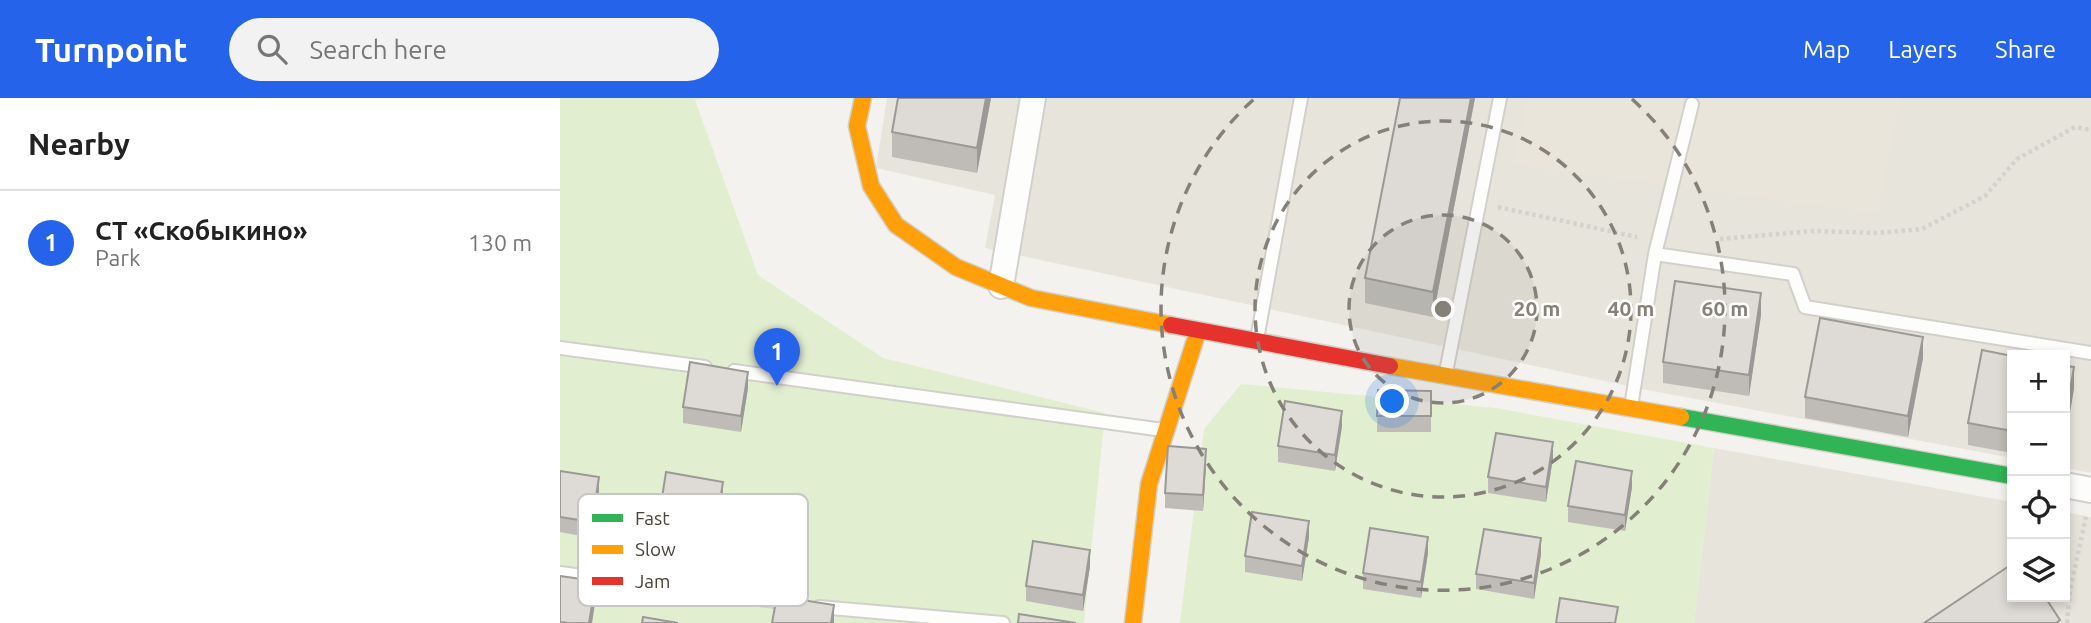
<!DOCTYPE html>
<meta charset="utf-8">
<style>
:root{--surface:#fff;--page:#f2f2f2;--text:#222;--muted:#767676;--line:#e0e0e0;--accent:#2563eb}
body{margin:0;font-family:Ubuntu,sans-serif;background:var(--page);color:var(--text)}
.controls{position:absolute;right:21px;bottom:21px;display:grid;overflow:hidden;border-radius:0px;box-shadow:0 4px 10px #0003}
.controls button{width:63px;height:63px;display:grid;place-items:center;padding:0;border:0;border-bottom:2px solid var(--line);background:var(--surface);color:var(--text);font:35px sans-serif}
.you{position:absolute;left:833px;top:304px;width:24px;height:24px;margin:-18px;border:5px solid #fff;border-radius:50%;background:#1a73e8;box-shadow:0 0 0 10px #1a73e833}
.badge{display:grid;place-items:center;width:46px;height:46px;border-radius:50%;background:var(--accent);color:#fff;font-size:23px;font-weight:700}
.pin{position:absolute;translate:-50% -58px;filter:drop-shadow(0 2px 4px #0008)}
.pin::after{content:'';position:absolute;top:37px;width:24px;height:21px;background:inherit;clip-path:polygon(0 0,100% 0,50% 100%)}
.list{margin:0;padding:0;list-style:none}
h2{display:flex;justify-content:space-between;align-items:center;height:91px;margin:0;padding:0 28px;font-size:30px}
h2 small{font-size:23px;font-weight:400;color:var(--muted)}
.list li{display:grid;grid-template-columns:46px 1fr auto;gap:21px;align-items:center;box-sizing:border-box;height:105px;padding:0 28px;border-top:2px solid var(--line)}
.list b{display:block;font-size:26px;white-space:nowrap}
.list p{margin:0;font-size:23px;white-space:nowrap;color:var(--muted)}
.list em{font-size:23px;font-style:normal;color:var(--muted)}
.icon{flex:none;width:38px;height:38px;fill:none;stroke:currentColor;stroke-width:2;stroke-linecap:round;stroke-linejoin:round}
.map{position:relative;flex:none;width:1531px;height:525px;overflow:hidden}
header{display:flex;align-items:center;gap:42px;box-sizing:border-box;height:98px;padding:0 35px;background:var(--accent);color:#fff}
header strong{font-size:33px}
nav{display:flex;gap:38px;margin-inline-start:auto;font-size:24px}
.search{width:490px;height:63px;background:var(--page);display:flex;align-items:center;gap:18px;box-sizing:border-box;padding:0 24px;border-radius:38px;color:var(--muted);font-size:26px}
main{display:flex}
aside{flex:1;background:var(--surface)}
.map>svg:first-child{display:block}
</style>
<header>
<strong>Turnpoint</strong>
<div class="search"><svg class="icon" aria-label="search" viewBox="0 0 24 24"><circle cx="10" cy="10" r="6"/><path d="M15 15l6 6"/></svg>Search here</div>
<nav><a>Map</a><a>Layers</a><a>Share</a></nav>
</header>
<main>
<aside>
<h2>Nearby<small></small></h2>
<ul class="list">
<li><span class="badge">1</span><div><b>СТ «Скобыкино»</b><p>Park</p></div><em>130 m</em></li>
</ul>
</aside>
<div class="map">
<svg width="1531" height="525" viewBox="0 0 1531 525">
<rect width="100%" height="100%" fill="#f4f2ee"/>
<path fill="#e7e4dc" d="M327 0H1531V375L1505 370V257H1452V360L1082 291 425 150 435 97 316 70Z
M1154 350 1452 404V499H1505V414L1531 419V525H1134Z"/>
<path fill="#eae5da" d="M968 0H1340L1317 115 953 66Z"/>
<path fill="#e1eecf" d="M0 0H144L135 2 198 177 323 260 545 315 524 525H0Z
M681 286 936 310 1154 350 1134 525H620L644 331Z"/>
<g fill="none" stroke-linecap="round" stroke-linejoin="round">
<g stroke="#d2d0cb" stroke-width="16">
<path id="lane" d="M1095 156 1132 6
M697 241 741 0
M0 250 145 269
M174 273 603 332
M886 274 940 0
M1071 309 1095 156 1233 176 1245 209 1531 255
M0 475 230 505
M259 509 443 525"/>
</g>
<g stroke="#d2d0cb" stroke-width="28">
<path id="street" d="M441 188 473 0
M1505 387 1531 392"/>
</g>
<g stroke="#d3cfc5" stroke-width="19">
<path id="fast" d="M1121 319 1452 378"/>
</g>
<g stroke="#d3cfc5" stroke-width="19">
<path id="slow" d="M303 0 297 28 311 88 336 127 396 169 471 200 611 227
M830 268 1121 319
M573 525 589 386 638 233"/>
</g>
<g stroke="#d3cfc5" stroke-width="19">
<path id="jam" d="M611 227 830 268"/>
</g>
<path stroke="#d3d2cc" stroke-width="4.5" stroke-dasharray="3.5 3.5" stroke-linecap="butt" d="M938 109 1077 139
M1160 141 1254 133 1318 135 1362 131 1425 98 1457 61 1515 29 1531 32
M1507 525 1510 492 1526 419"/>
<use href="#lane" stroke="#fdfdfc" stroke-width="12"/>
<use href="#street" stroke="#fdfdfc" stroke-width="24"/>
<use href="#fast" stroke="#30b455" stroke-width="16"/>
<use href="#slow" stroke="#ff9f0a" stroke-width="16"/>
<use href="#jam" stroke="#e5322d" stroke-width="16"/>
</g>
<path fill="#bfbcb8" d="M431 0 417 75 332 59V34Z
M915 0 873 219 805 205V180Z
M1201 217 1189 298 1103 285V264Z
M1452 258V355L1408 347V325Z
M1363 260 1348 339 1245 320V299Z
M188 290 181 334 123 325V309Z
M818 292 871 293V334H817Z
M782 328 775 373 718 364V348Z
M993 360 986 404 928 395V379Z
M646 367 643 413 605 410V395Z
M0 373 39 395 32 440 0 434Z
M1072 389 1065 433 1008 424V408Z
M163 399 156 444 99 435V419Z
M749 439 742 483 685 474V458Z
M868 455 861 500 803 491V475Z
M981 456 974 501 916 491V476Z
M530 468 523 513 466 503V488Z"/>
<path fill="#9b9996" d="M426 0H431L417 75V50Z
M911 0H915L873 219V194Z
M1201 195V217L1189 298V277Z
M1363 239V260L1348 339V318Z
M1514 269V291L1505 344V323Z
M188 274V290L181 334V318Z
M782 313V328L775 373V357Z
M993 344V360L986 404V389Z
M646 351V367L643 413V397Z
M1072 373V389L1065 433V417Z
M39 379V395L32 440V424Z
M163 384V399L156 444V428Z
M749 423V439L742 483V468Z
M868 439V455L861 500V484Z
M981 440V456L974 501V485Z
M530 452V468L523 513V497Z
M36 483V499L32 525H29Z
M274 507V525H271Z"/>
<path fill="#dedbd6" stroke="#9b9996" stroke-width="2" d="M338 0H426L417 50 332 34Z
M840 0H911L873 194 805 180Z
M1115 183 1201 195 1189 277 1103 264Z
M1260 220 1363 239 1348 318 1245 299Z
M1422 252 1452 258V333L1408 325Z
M130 264 188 274 181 318 123 309Z
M1505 268 1514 269 1505 323Z
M818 292 871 293V318H817Z
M725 303 782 313 775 357 718 348Z
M936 335 993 344 986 389 928 379Z
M608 348 646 351 643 397 605 395Z
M1016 363 1072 373 1065 417 1008 408Z
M0 373 39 379 32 424 0 419Z
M106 374 163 384 156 428 99 419Z
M692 414 749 423 742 468 685 458Z
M810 430 868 439 861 484 803 475Z
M924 431 981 440 974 485 916 476Z
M473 443 530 452 523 497 466 488Z
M1452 466V499H1485L1500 522 1496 525H1364Z
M0 478 36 483 29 525H9L0 524Z
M217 498 274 507 271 525H212Z
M1000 500 1058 509 1055 525H996Z
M459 516 516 525H458Z
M83 519 118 525H82Z"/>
<circle cx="883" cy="211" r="94" fill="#868178" fill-opacity=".12"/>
<g fill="none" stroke="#868178" stroke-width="3.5" stroke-dasharray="12 9">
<circle cx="883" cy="211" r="94"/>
<circle cx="883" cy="211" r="188"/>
<path d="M1072 1A282 282 0 1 1 694 1"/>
</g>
<rect x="18" y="396" width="230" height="112" rx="10" fill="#fff" stroke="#c9c7c4" stroke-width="2"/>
<rect x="32" y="416" width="31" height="8" fill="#30b455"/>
<rect x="32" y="447" width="31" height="9" fill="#ff9f0a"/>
<rect x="32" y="479" width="31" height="8" fill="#e5322d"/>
<g font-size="19" fill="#4b4439">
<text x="75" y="427">Fast</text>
<text x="75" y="458">Slow</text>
<text x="75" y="490">Jam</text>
</g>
<circle cx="883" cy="211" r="10" fill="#868178" stroke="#fff" stroke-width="3.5"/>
<g font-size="21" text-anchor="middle" font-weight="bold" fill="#868178" stroke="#fff" stroke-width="5" stroke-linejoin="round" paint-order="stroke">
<text x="977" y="218">20 m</text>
<text x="1071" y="218">40 m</text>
<text x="1165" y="218">60 m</text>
</g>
</svg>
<div class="controls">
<button>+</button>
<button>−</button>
<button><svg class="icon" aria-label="locate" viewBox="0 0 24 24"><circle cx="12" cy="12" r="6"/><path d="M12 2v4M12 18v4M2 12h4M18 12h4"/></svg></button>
<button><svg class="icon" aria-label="layers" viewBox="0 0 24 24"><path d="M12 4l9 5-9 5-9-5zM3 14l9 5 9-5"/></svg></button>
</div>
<div class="you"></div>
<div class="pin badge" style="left:217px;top:288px">1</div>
</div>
</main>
